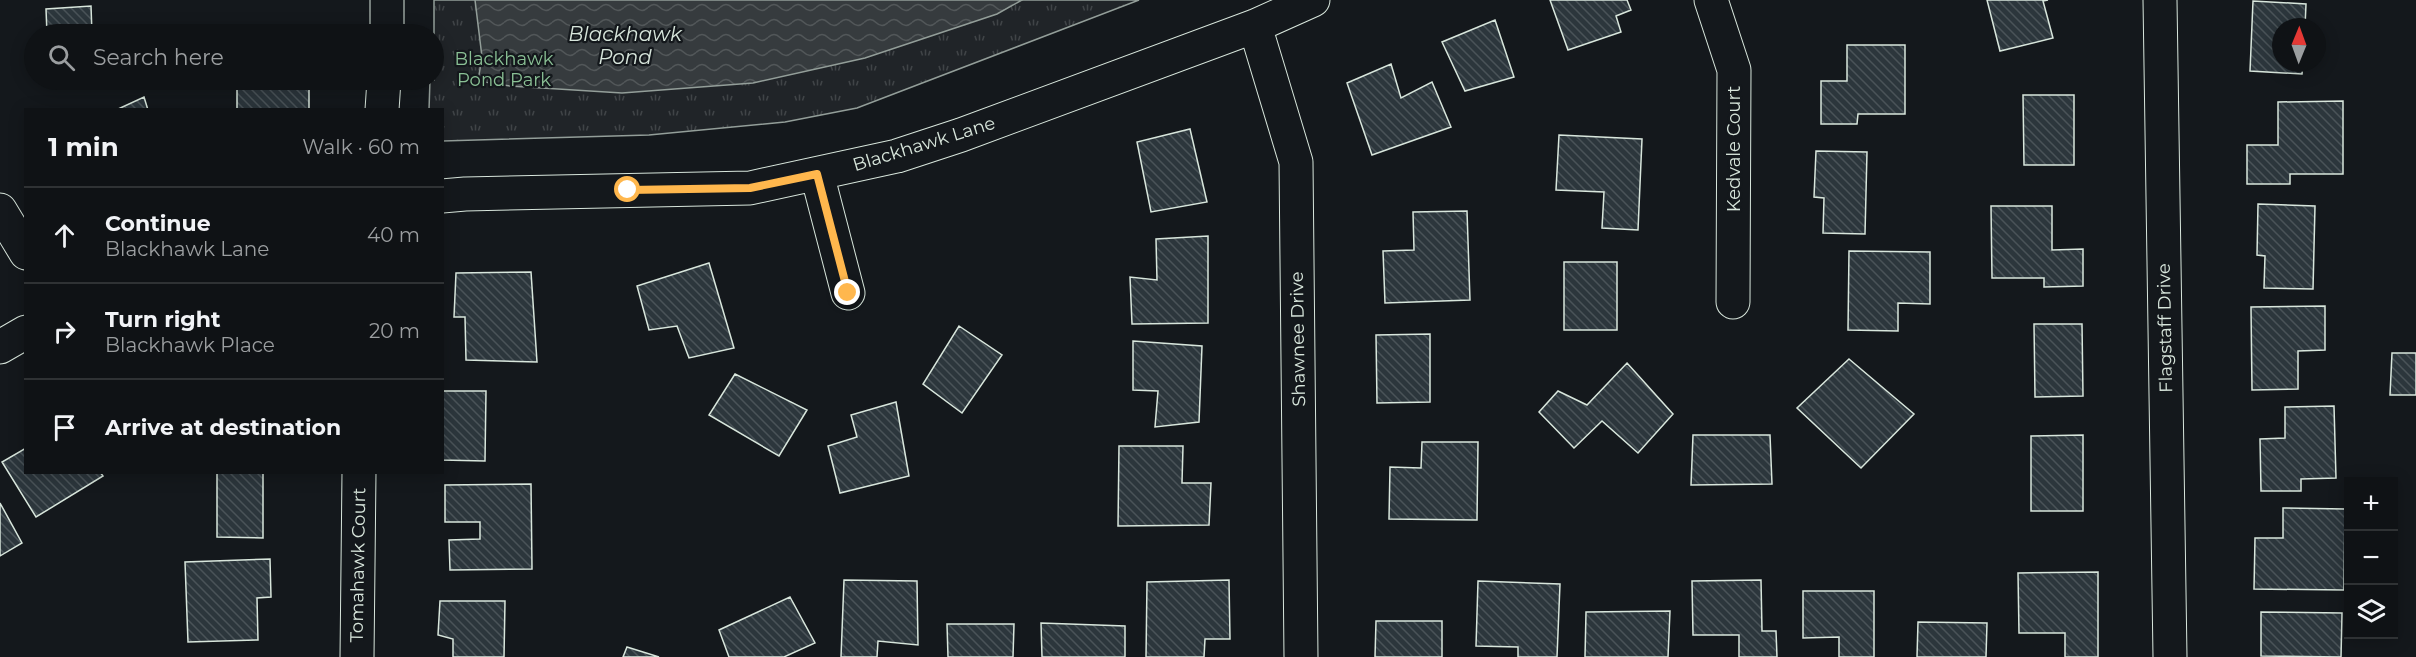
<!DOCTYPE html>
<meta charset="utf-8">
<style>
:root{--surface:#0f1215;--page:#181b1e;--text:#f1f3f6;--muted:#9b9ea0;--line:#2f3234}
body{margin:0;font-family:Montserrat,sans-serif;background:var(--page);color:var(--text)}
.controls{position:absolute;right:18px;bottom:18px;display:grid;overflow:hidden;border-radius:0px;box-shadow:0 3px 15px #0003}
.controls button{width:54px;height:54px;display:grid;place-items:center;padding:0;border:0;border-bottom:2px solid var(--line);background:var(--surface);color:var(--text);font:30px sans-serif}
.compass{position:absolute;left:2272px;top:18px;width:54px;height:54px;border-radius:50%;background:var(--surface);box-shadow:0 3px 15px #0003;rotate:1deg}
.stop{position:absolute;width:18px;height:18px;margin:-14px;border:4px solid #ffb74d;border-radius:50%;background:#fff}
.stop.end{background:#ffb74d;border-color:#fff;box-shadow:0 2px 6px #0008}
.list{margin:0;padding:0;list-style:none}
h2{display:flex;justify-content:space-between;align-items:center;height:78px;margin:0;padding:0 24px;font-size:26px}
h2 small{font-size:20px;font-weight:400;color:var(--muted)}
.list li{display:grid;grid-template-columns:39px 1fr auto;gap:18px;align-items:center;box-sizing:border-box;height:96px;padding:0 24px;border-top:2px solid var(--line)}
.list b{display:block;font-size:22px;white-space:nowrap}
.list p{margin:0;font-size:20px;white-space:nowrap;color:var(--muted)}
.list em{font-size:20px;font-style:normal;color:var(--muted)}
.icon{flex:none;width:33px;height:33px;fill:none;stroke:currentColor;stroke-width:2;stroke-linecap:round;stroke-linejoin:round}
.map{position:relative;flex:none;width:2416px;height:657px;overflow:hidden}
.search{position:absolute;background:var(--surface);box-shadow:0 3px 15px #0003;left:24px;top:24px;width:420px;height:66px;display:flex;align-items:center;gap:15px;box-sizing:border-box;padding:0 21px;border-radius:33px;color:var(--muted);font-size:22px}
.panel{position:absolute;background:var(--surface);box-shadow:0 3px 15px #0003;left:24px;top:108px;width:420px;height:366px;border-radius:0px}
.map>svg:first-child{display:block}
</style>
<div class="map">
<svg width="2416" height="657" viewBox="0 0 2416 657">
<defs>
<pattern id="park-tufts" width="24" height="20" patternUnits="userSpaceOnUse" patternTransform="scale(1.5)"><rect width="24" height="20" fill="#202428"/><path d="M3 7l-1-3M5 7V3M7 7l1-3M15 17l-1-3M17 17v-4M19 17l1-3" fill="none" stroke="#404447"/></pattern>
<pattern id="water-waves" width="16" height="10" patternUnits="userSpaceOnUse" patternTransform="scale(1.5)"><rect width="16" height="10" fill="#363b3e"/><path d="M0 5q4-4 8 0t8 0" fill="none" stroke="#525759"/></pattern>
<pattern id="building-back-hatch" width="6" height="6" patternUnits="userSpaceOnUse" patternTransform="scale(1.5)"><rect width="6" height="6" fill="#2c363c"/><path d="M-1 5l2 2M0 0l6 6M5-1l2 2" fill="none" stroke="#4a5358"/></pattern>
</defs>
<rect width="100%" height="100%" fill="#14181c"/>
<path fill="url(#park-tufts)" stroke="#939e99" stroke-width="1.5" d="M434 0H1139L857 108 785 122 649 135 443 141 442 110H429L430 80H434Z"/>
<path fill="url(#water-waves)" stroke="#939e99" stroke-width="1.5" d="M475 0H1022L997 14 865 58 753 83 622 93 510 86 478 81 482 57Z"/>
<path fill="url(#building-back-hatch)" stroke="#d8e6dc" stroke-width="1.5" d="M1550 0H1627L1631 10 1616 16 1621 32 1568 50Z
M1987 0H2048L2043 1 2053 38 2000 51Z
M2253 1 2306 4 2305 27H2281V63H2303L2302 74 2250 71Z
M91 6 92 34H47L46 9Z
M1495 20 1514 77 1465 91 1442 42Z
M1847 45H1905V114H1858L1857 124H1821V81H1847Z
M1391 64 1401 98 1432 82 1451 127 1372 155 1347 83Z
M237 80H309V110H237Z
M2023 95H2074V165H2024Z
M144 97 148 110H116Z
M2343 101V174H2290V184H2247V145H2278V102Z
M1190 129 1207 202 1151 212 1137 142Z
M1559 135 1642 139 1638 230 1602 228 1604 192 1556 190Z
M1816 151 1867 152 1865 234 1823 233 1824 198 1814 197Z
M2258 204 2315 206 2313 289 2264 288 2265 256 2257 255Z
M1991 206H2052V250L2083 249V286L2044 287V278H1992Z
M1467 211 1470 300 1385 303 1383 251 1414 250 1413 212Z
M1208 236V323L1132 324 1130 277 1157 280 1156 239Z
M1849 251 1930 252V304L1898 303V331L1848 330Z
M1564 262H1617V330H1564Z
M709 263 734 348 689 358 677 326 649 330 637 286Z
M531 272 537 362 466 360 465 317H454L456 273Z
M2325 306V350L2298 351V389L2252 390 2251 307Z
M2034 324H2082L2083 396 2035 397Z
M959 326 1002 355 962 413 923 384Z
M1430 334V402L1377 403 1376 335Z
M1133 341 1202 346 1199 422 1155 427 1158 391 1133 390Z
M2392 353H2416V395H2390Z
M1849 359 1914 414 1861 468 1797 408Z
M1627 363 1673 414 1638 453 1602 421 1574 448 1539 412 1558 391 1587 405Z
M735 374 807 410 779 456 709 415Z
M442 391H486L485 461 442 460Z
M896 402 909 476 840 493 828 446 857 437 851 415Z
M2334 406 2336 478 2301 479V491H2261L2260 439 2285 438V407Z
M1693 435H1770L1772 484 1691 485Z
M2083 435V511H2031V436Z
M1422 442H1478L1477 520 1389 519 1390 467 1421 468Z
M1119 446H1183L1182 483H1211L1209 525 1118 526Z
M26 448V472H100L103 476 36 517 2 462Z
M217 472H263V538L217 537Z
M531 484 532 569 450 570 449 540 480 539V522H445V485Z
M0 503 22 543 0 556Z
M2283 508 2345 509 2344 590 2254 589 2255 538H2283Z
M270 559 271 597 257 598 258 640 188 642 185 562Z
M2098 572V657H2065V633H2019L2018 573Z
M844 580 917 581 918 645 878 641 877 657H841Z
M1229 580 1230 639H1205L1204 657H1146L1147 582Z
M1761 580 1762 631H1776L1777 657H1739V635H1693L1692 581Z
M1478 581 1560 584 1557 657H1518V647L1476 646Z
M1803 591H1874V657H1839V637L1803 638Z
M790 597 815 643 784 657H729L719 630Z
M440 601H505L504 657H453V639L438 635Z
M1670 611 1668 657H1585L1586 612Z
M2261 612 2342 613 2341 657 2261 656Z
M1376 621H1442V657H1375Z
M1918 622 1987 623 1986 657H1917Z
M1041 623 1125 626V657H1042Z
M947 624H1014L1013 657H948Z
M627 647 659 657H623Z"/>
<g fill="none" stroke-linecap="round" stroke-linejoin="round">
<g stroke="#d8e6dc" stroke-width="35">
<path id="minor" d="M1711 0 1734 70 1733 302
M2160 0 2170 657
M1255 26 1296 162 1301 657
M387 34V0
M382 110 384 80
M817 174 848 293
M442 196 465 194 750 188 897 156 961 135 1255 26 1313 0
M0 210 26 253
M0 347 26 332
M357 657 359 472"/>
</g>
<use href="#minor" stroke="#14181c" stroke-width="33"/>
</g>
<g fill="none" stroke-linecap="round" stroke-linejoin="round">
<path stroke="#ffb74d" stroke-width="8" d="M628 190 750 188 817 174 848 293"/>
</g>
<g text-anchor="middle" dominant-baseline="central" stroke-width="4.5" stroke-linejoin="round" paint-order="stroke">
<g font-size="18" fill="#8ac095" stroke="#14181c">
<text x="504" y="59">Blackhawk<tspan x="504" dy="21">Pond Park</tspan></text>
</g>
<g font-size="18" fill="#d8e6dc" stroke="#14181c">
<text transform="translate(924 144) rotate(-17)">Blackhawk Lane</text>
<text transform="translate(1734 149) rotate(-90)">Kedvale Court</text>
<text transform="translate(2165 328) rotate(-91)">Flagstaff Drive</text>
<text transform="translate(1298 339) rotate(-91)">Shawnee Drive</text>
<text transform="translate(358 565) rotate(-89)">Tomahawk Court</text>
</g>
<g font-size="20" font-style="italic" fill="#d8e6dc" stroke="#14181c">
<text x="625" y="34">Blackhawk<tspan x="625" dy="23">Pond</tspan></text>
</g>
</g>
</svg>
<div class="controls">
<button>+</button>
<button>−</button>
<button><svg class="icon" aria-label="layers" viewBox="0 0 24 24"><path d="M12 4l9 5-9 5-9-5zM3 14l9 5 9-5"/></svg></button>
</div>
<svg class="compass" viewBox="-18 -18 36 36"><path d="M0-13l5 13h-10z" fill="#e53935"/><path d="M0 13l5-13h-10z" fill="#9b9ea0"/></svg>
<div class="stop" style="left:628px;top:190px"></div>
<div class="stop end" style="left:848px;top:293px"></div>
<div class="search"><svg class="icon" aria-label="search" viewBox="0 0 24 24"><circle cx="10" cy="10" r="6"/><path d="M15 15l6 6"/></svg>Search here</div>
<section class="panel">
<h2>1 min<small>Walk · 60 m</small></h2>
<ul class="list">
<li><svg class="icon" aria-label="ahead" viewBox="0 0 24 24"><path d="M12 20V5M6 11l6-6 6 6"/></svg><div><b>Continue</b><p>Blackhawk Lane</p></div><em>40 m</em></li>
<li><svg class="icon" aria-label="right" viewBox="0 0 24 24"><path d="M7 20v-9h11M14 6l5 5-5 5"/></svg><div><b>Turn right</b><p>Blackhawk Place</p></div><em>20 m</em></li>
<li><svg class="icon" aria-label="arrive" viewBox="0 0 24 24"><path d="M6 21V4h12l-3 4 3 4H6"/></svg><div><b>Arrive at destination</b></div></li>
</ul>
</section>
</div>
